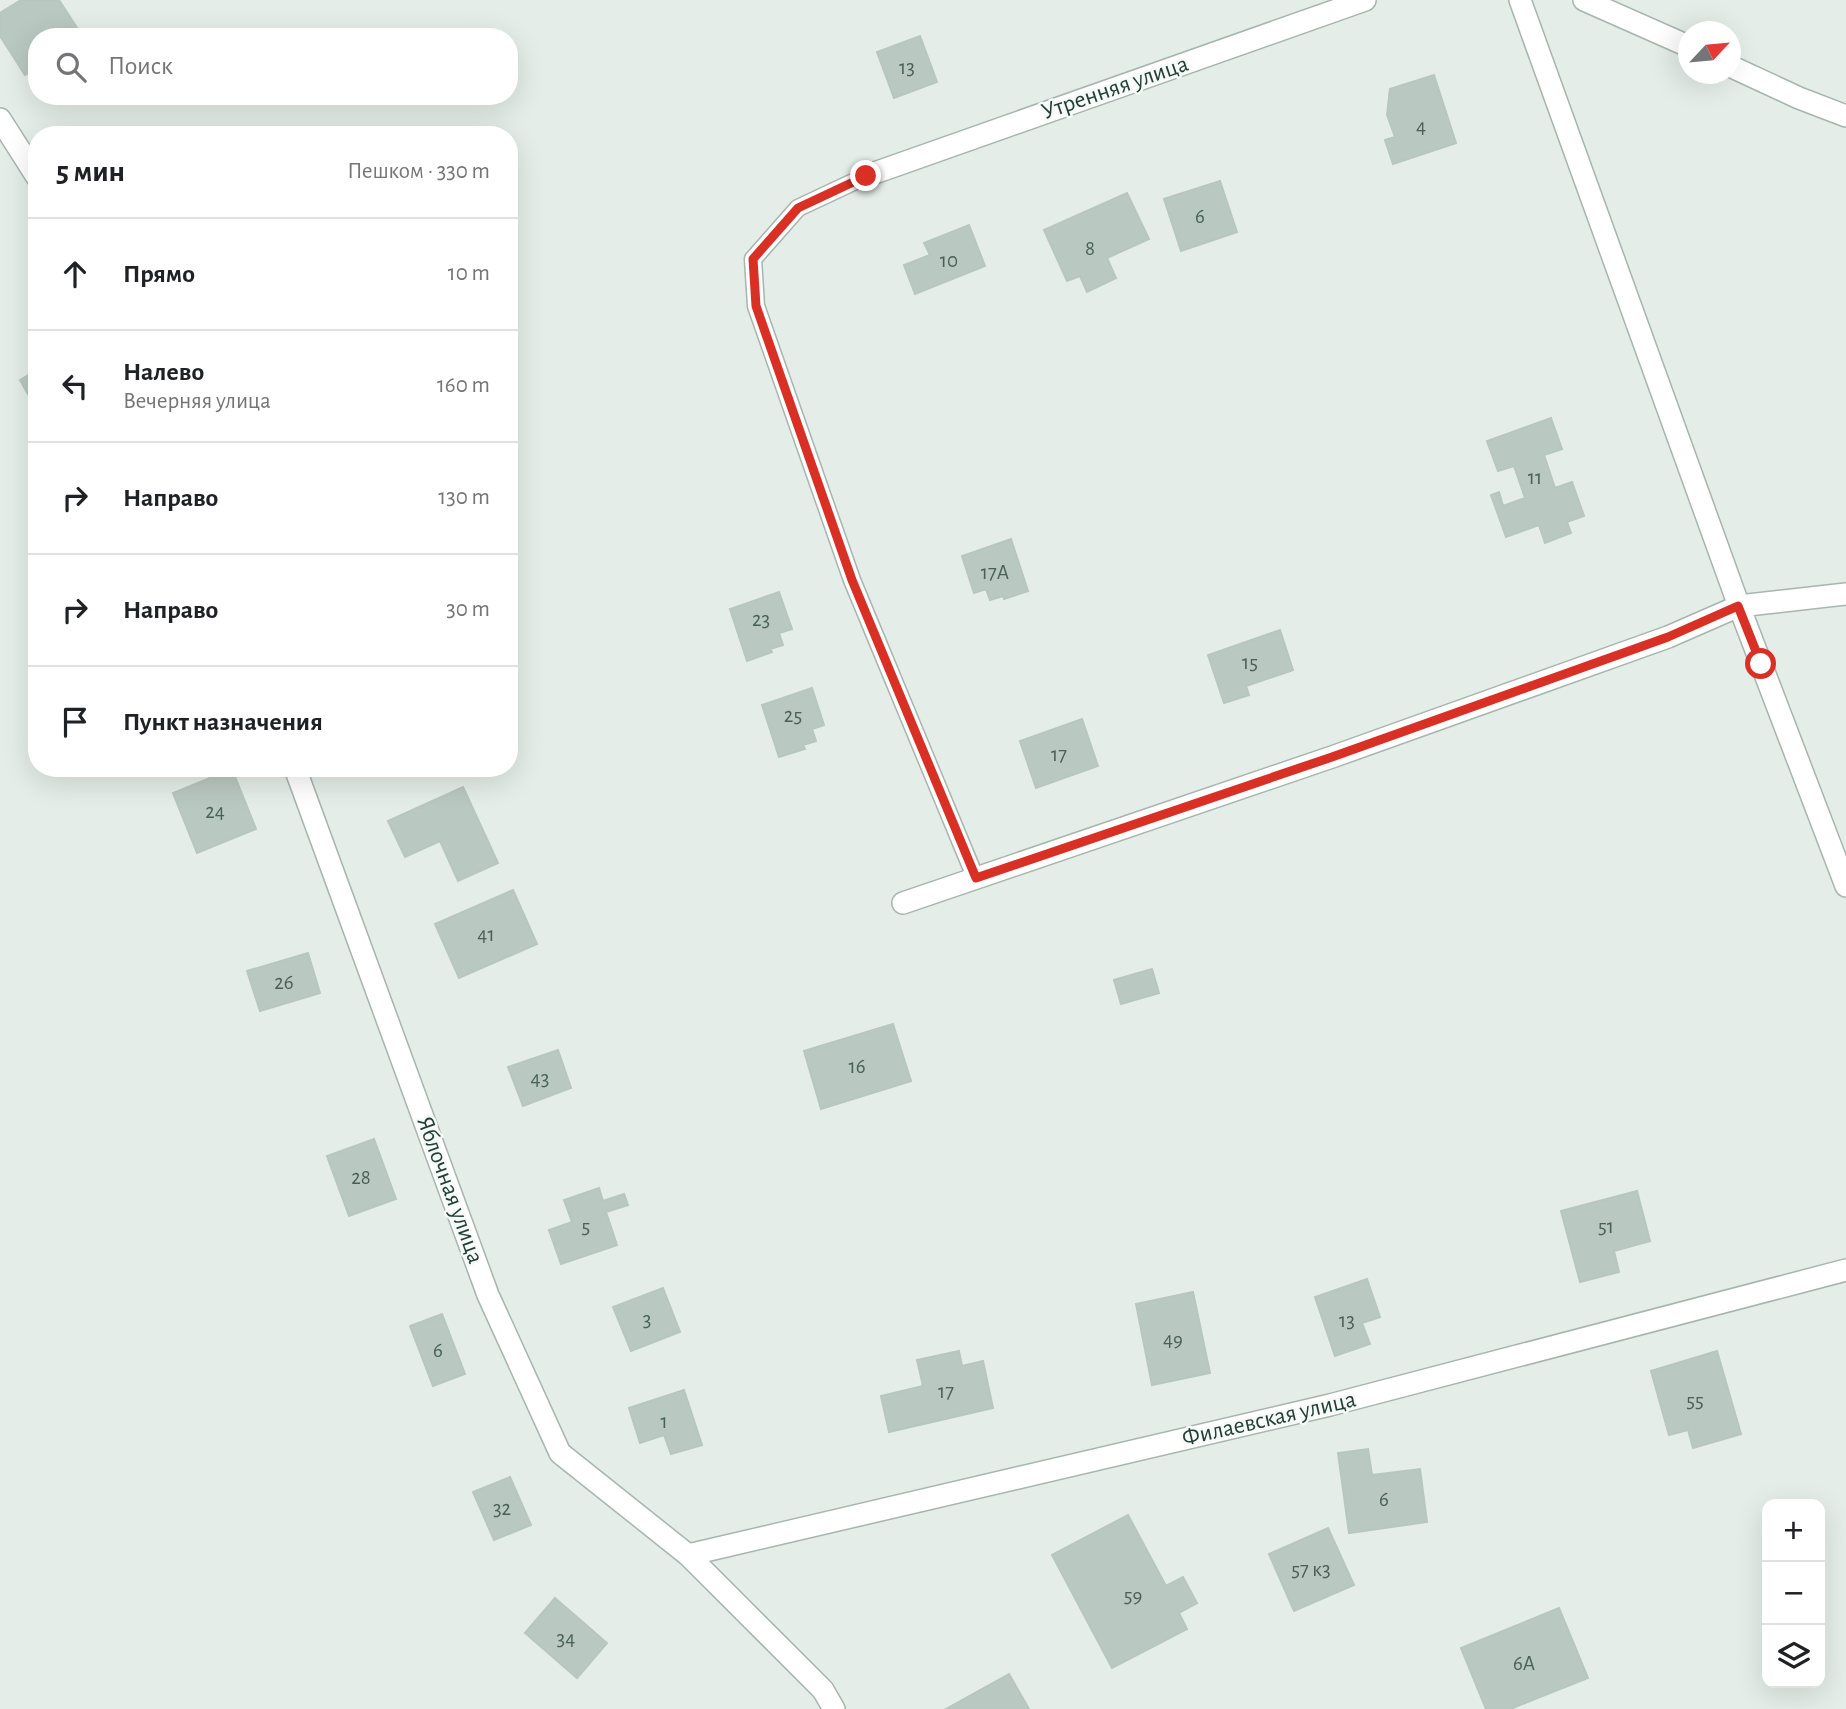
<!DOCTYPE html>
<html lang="ru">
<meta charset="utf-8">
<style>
:root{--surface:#fff;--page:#f2f2f2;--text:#202124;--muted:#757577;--line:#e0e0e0}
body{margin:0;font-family:"Alegreya Sans",sans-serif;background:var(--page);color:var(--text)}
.controls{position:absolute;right:21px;bottom:21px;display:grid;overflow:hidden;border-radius:14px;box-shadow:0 7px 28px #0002}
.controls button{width:63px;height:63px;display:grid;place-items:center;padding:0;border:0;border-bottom:2px solid var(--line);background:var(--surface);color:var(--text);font:35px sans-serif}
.compass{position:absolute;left:1678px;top:21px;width:63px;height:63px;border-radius:50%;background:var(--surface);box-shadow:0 7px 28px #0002;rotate:64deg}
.stop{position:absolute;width:21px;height:21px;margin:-16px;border:5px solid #d93025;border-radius:50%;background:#fff}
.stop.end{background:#d93025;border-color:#fff;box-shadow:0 2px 7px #0008}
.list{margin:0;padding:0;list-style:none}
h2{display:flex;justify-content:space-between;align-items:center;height:91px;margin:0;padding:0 28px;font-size:30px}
h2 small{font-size:23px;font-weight:400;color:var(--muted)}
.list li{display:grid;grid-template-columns:46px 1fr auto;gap:21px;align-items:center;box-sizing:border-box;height:112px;padding:0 28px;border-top:2px solid var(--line)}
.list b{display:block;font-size:26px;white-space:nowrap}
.list p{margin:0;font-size:23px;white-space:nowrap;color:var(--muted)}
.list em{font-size:23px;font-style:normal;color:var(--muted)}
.icon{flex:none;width:38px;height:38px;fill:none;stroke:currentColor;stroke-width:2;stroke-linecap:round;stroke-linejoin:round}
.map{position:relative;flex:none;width:1846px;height:1709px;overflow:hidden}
.search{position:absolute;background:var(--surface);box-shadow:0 7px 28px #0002;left:28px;top:28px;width:490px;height:77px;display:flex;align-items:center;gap:18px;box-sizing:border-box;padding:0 24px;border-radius:28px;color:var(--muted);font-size:26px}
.panel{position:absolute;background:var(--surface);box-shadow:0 7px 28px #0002;left:28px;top:126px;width:490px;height:651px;border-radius:28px}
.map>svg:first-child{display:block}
</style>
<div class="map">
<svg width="1846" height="1709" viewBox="0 0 1846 1709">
<rect width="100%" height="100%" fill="#e4ede8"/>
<path fill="#b9c8c1" stroke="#b7c6bf" stroke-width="2" d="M21 0H59L83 37H37V67L25 75 0 36V13Z
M920 36 937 82 894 98 877 52Z
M1434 75 1456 143 1393 164 1385 140 1395 137 1387 115 1390 89Z
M1220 181 1237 232 1181 251 1164 199Z
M1127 193 1149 239 1107 258 1116 278 1087 292 1080 276 1067 281 1044 230Z
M969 225 985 266 915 294 904 265 930 255 924 243Z
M37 370V410L20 380Z
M1551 418 1562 449 1544 455 1555 488 1572 482 1584 516 1567 522 1571 533 1545 543 1539 525 1506 537 1491 495 1499 492 1503 506 1525 498 1514 466 1498 471 1487 441Z
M1011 539 1028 591 1004 599 1003 596 990 600 986 589 974 593 962 556Z
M779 592 792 629 779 633 783 645 770 649 772 652 747 661 730 609Z
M1280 630 1293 670 1246 686 1249 695 1224 703 1208 655Z
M812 688 824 725 812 729 816 741 803 745 805 749 779 757 762 705Z
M1082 719 1098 766 1036 788 1020 741Z
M232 769 256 829 197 853 173 793Z
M463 787 498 863 458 881 440 841 405 857 388 821Z
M513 890 537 944 459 978 435 924Z
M308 953 320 993 260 1011 247 971Z
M1152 969 1159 993 1121 1004 1114 980Z
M893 1024 911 1081 821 1109 804 1051Z
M558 1050 571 1088 523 1106 508 1067Z
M374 1139 396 1199 349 1216 327 1156Z
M599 1188 603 1201 624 1194 628 1205 606 1212 617 1245 561 1264 549 1230 572 1222 564 1200Z
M1637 1191 1650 1241 1614 1251 1619 1272 1580 1282 1561 1211Z
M1367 1279 1380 1317 1362 1323 1370 1344 1335 1356 1315 1297Z
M663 1288 680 1332 631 1351 613 1307Z
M1193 1292 1210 1373 1152 1385 1136 1304Z
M442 1314 465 1374 433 1386 410 1326Z
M959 1351 962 1366 983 1361 993 1408 889 1432 881 1396 923 1386 917 1360Z
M1717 1351 1741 1434 1693 1448 1688 1430 1669 1435 1651 1371Z
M684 1390 702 1445 671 1454 664 1435 640 1443 629 1408Z
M1368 1449 1372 1475 1420 1469 1427 1522 1349 1533 1338 1453Z
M510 1477 531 1525 494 1540 473 1492Z
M1128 1515 1166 1586 1183 1577 1197 1603 1179 1613 1187 1629 1112 1668 1052 1555Z
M1328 1528 1354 1585 1294 1611 1269 1554Z
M555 1598 607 1643 577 1678 525 1633Z
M1559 1608 1588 1678 1510 1709H1486L1461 1648Z
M1009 1674 1029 1709H946Z"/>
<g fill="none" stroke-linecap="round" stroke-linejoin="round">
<g stroke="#a7b5af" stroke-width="19">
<path id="lane" d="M866 176 798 208 753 259 756 306 852 580 976 879"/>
</g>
<g stroke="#a7b5af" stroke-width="24">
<path id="street" d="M1520 0 1739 606 1846 886
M1584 0 1688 46
M1730 66 1799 98 1846 116
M0 119 37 177
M866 176 1365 0
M295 768 488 1295 560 1453 688 1555 823 1690 834 1709
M903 903 1332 757 1668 637 1739 606 1846 594
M688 1555 1330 1405 1846 1270"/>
</g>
<use href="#lane" stroke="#fff" stroke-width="16"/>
<use href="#street" stroke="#fff" stroke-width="21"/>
</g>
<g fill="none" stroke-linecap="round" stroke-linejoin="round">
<path stroke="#d93025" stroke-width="9" d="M866 176 798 208 753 259 756 306 852 580 976 878 1332 757 1668 637 1738 606 1761 664"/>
</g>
<g text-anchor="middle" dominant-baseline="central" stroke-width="5" stroke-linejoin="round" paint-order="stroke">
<g font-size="21" fill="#496058">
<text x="907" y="67">13</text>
<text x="1421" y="126">4</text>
<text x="1200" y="216">6</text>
<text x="1090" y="248">8</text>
<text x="949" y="260">10</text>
<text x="1535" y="477">11</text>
<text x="995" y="572">17А</text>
<text x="761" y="619">23</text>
<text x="1250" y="662">15</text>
<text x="793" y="715">25</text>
<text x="1059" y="754">17</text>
<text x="215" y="811">24</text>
<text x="486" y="934">41</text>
<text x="284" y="982">26</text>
<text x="857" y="1066">16</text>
<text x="540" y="1078">43</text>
<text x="361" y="1177">28</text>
<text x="586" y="1226">5</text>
<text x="1606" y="1226">51</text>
<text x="647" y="1319">3</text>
<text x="1347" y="1320">13</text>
<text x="1173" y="1339">49</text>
<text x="438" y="1350">6</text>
<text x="946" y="1391">17</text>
<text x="1695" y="1400">55</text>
<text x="664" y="1421">1</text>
<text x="1384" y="1499">6</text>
<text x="502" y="1508">32</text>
<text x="1311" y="1569">57 к3</text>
<text x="1133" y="1595">59</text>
<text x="566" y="1638">34</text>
<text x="1524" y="1663">6А</text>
</g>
<g font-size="24" fill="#243e35" stroke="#f5f9f7">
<text transform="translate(1115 88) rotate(-19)">Утренняя улица</text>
<text transform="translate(450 1190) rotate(70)">Яблочная улица</text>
<text transform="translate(1269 1419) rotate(-13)">Филаевская улица</text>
</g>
</g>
</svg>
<div class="controls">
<button>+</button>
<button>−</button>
<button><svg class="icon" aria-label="layers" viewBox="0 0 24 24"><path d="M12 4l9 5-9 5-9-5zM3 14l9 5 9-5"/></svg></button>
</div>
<svg class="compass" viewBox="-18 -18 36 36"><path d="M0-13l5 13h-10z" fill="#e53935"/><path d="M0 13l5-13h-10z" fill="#757577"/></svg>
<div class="stop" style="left:1761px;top:664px"></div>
<div class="stop end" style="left:866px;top:176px"></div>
<div class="search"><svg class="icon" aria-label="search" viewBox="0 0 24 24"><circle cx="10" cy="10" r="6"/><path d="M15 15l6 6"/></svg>Поиск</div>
<section class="panel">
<h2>5 мин<small>Пешком · 330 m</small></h2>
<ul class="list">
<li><svg class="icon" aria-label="ahead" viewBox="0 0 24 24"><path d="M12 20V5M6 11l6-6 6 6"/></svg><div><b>Прямо</b></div><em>10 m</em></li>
<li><svg class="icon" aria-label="left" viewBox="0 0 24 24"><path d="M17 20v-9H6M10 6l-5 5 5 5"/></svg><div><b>Налево</b><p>Вечерняя улица</p></div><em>160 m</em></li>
<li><svg class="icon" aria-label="right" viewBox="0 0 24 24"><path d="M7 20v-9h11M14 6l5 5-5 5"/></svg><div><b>Направо</b></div><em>130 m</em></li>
<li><svg class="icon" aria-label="right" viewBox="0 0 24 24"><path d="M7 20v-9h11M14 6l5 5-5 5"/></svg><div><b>Направо</b></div><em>30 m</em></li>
<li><svg class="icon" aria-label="arrive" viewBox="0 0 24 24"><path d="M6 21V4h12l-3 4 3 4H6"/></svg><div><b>Пункт назначения</b></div></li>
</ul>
</section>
</div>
